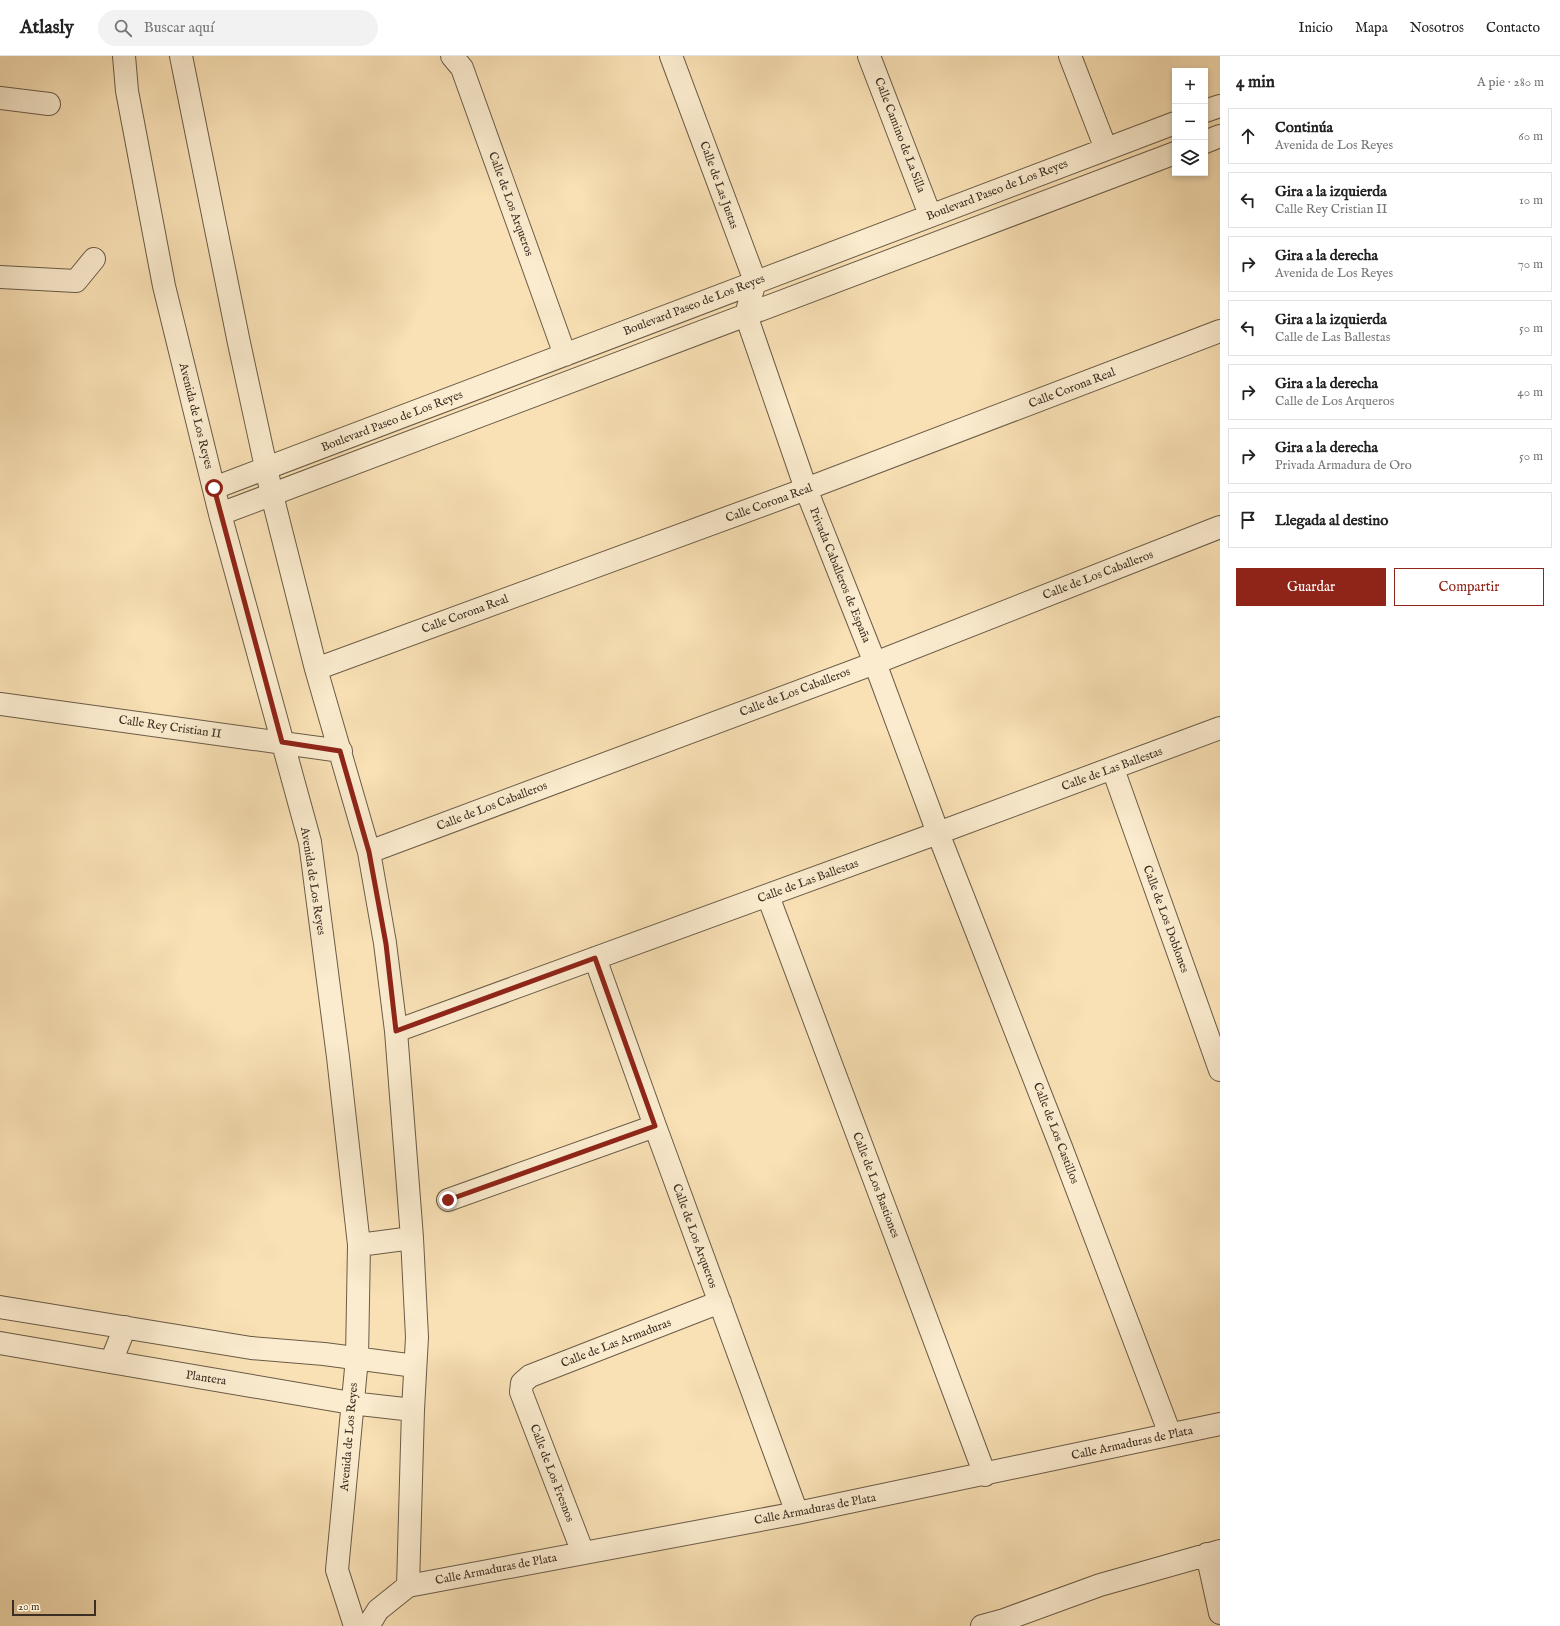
<!DOCTYPE html>
<html lang="es">
<meta charset="utf-8">
<style>
:root{--surface:#fff;--page:#f2f2f2;--text:#222;--muted:#767676;--line:#e0e0e0;--accent:#8f2418}
body{margin:0;font-family:"IM FELL English",serif;background:var(--page);color:var(--text)}
.controls{position:absolute;right:12px;top:12px;display:grid;overflow:hidden;border-radius:0px;box-shadow:0 2px 6px #0003}
.controls button{width:36px;height:36px;display:grid;place-items:center;padding:0;border:0;border-bottom:1px solid var(--line);background:var(--surface);color:var(--text);font:20px sans-serif}
.scale{position:absolute;left:12px;bottom:10px;width:84px;box-sizing:border-box;padding-left:4px;border:2px solid #3b2e22;border-top:0;font-size:11px;line-height:14px;white-space:nowrap;color:#3b2e22;-webkit-text-stroke:3px #fbeccf;paint-order:stroke}
.stop{position:absolute;width:12px;height:12px;margin:-9px;border:3px solid #8f2418;border-radius:50%;background:#fff}
.stop.end{background:#8f2418;border-color:#fff;box-shadow:0 1px 4px #0008}
.list{margin:0;padding:0;list-style:none}
h2{display:flex;justify-content:space-between;align-items:center;height:52px;margin:0;padding:0 16px;font-size:17px}
h2 small{font-size:13px;font-weight:400;color:var(--muted)}
.list li{display:grid;grid-template-columns:26px 1fr auto;gap:12px;align-items:center;box-sizing:border-box;height:56px;margin:0 8px 8px;padding:0 8px;border:1px solid var(--line);border-radius:0px}
.list b{display:block;font-size:15px;white-space:nowrap}
.list p{margin:0;font-size:13px;white-space:nowrap;color:var(--muted)}
.list em{font-size:13px;font-style:normal;color:var(--muted)}
.actions{display:flex;gap:8px;padding:12px 16px}
.actions a{flex:1;padding:9px 0;border:1px solid var(--accent);border-radius:0px;text-align:center;font-size:14px;color:var(--accent)}
.actions .main{background:var(--accent);color:#fff}
.icon{flex:none;width:22px;height:22px;fill:none;stroke:currentColor;stroke-width:2;stroke-linecap:round;stroke-linejoin:round}
.map{position:relative;flex:none;width:1220px;height:1570px;overflow:hidden}
header{display:flex;align-items:center;gap:24px;box-sizing:border-box;height:56px;padding:0 20px;background:var(--surface);border-bottom:1px solid var(--line)}
header strong{font-size:19px}
nav{display:flex;gap:22px;margin-inline-start:auto;font-size:14px}
.search{width:280px;height:36px;background:var(--page);display:flex;align-items:center;gap:10px;box-sizing:border-box;padding:0 14px;border-radius:22px;color:var(--muted);font-size:15px}
main{display:flex}
aside{flex:1;background:var(--surface)}
.map>svg:first-child{display:block}
</style>
<header>
<strong>Atlasly</strong>
<div class="search"><svg class="icon" aria-label="search" viewBox="0 0 24 24"><circle cx="10" cy="10" r="6"/><path d="M15 15l6 6"/></svg>Buscar aquí</div>
<nav><a>Inicio</a><a>Mapa</a><a>Nosotros</a><a>Contacto</a></nav>
</header>
<main>
<div class="map">
<svg width="1220" height="1570" viewBox="0 0 1220 1570">
<rect width="100%" height="100%" fill="#f9e1b5"/>
<filter id="stains"><feTurbulence type="fractalNoise" baseFrequency=".005" numOctaves="4"/><feColorMatrix values="0 0 0 0 .2 0 0 0 0 .09 0 0 0 0 .02 0 0 0 .5 -.17"/></filter>
<radialGradient id="worn" r=".72"><stop offset=".6" stop-color="#630" stop-opacity="0"/><stop offset="1" stop-color="#630" stop-opacity=".3"/></radialGradient>
<g fill="none" stroke-linecap="round" stroke-linejoin="round">
<g stroke="#6a5b47" stroke-width="24">
<path id="minor" d="M124 0 127 35 164 230 220 458 310 786 338 1001 359 1189 357 1302 337 1514 355 1570
M181 0 239 287 272 439 316 613 369 796 385 887 396 975 412 1182 417 1281 413 1354 408 1530
M452 0 462 12 565 299
M671 0 755 225 746 259 806 433 875 607 938 777 1061 1091 1170 1378
M869 0 930 159
M1070 0 1106 93
M0 42 49 48
M1205 55 1220 50
M1205 86 1220 80
M0 221 76 225 94 203
M214 432 1175 67
M220 458 1175 97
M316 613 806 433 1220 275
M0 648 341 695
M1113 713 1220 1014
M369 796 875 607 1220 471
M768 840 985 1419
M595 902 655 1070 797 1457
M396 975 938 777 1220 672
M448 1144 655 1070
M359 1189 412 1182
M0 1251 251 1292 324 1298 415 1310
M0 1287 351 1347 413 1354
M111 1306 125 1271
M583 1497 521 1336 522 1327 530 1320 720 1246
M1207 1498 1220 1557
M368 1570 378 1554 408 1530 797 1457 1220 1368
M982 1570 1004 1564 1100 1529 1220 1495"/>
</g>
<use href="#minor" stroke="#fbeccf" stroke-width="22"/>
</g>
<g fill="none" stroke-linecap="round" stroke-linejoin="round">
<path stroke="#8f2418" stroke-width="5" d="M214 432 282 686 340 695 369 796 386 888 396 975 595 902 655 1070 448 1144"/>
</g>
<g text-anchor="middle" dominant-baseline="central" stroke-width="3" stroke-linejoin="round" paint-order="stroke">
<g font-size="12" fill="#3b2e22" stroke="#fbeccf">
<text transform="translate(900 79) rotate(69)">Calle Camino de La Silla</text>
<text transform="translate(719 129) rotate(70)">Calle de Las Justas</text>
<text transform="translate(997 134) rotate(-21)">Boulevard Paseo de Los Reyes</text>
<text transform="translate(511 148) rotate(70)">Calle de Los Arqueros</text>
<text transform="translate(694 249) rotate(-21)">Boulevard Paseo de Los Reyes</text>
<text transform="translate(1072 332) rotate(-21)">Calle Corona Real</text>
<text transform="translate(196 360) rotate(76)">Avenida de Los Reyes</text>
<text transform="translate(392 365) rotate(-21)">Boulevard Paseo de Los Reyes</text>
<text transform="translate(769 447) rotate(-20)">Calle Corona Real</text>
<text transform="translate(840 519) rotate(68)">Privada Caballeros de España</text>
<text transform="translate(1098 519) rotate(-21)">Calle de Los Caballeros</text>
<text transform="translate(465 558) rotate(-20)">Calle Corona Real</text>
<text transform="translate(795 636) rotate(-21)">Calle de Los Caballeros</text>
<text transform="translate(170 671) rotate(8)">Calle Rey Cristian II</text>
<text transform="translate(1112 713) rotate(-20)">Calle de Las Ballestas</text>
<text transform="translate(492 750) rotate(-21)">Calle de Los Caballeros</text>
<text transform="translate(313 825) rotate(81)">Avenida de Los Reyes</text>
<text transform="translate(808 825) rotate(-20)">Calle de Las Ballestas</text>
<text transform="translate(1166 863) rotate(70)">Calle de Los Doblones</text>
<text transform="translate(1056 1077) rotate(69)">Calle de Los Castillos</text>
<text transform="translate(876 1129) rotate(69)">Calle de Los Bastiones</text>
<text transform="translate(695 1180) rotate(70)">Calle de Los Arqueros</text>
<text transform="translate(616 1287) rotate(-21)">Calle de Las Armaduras</text>
<text transform="translate(206 1322) rotate(9)">Plantera</text>
<text transform="translate(349 1381) rotate(-85)">Avenida de Los Reyes</text>
<text transform="translate(1132 1387) rotate(-12)">Calle Armaduras de Plata</text>
<text transform="translate(552 1417) rotate(69)">Calle de Los Fresnos</text>
<text transform="translate(815 1453) rotate(-11)">Calle Armaduras de Plata</text>
<text transform="translate(496 1513) rotate(-11)">Calle Armaduras de Plata</text>
</g>
</g>
<rect width="100%" height="100%" filter="url(#stains)"/>
<rect width="100%" height="100%" fill="url(#worn)"/>
</svg>
<div class="controls">
<button>+</button>
<button>−</button>
<button><svg class="icon" aria-label="layers" viewBox="0 0 24 24"><path d="M12 4l9 5-9 5-9-5zM3 14l9 5 9-5"/></svg></button>
</div>
<div class="scale">20 m</div>
<div class="stop" style="left:214px;top:432px"></div>
<div class="stop end" style="left:448px;top:1144px"></div>
</div>
<aside>
<h2>4 min<small>A pie · 280 m</small></h2>
<ul class="list">
<li><svg class="icon" aria-label="ahead" viewBox="0 0 24 24"><path d="M12 20V5M6 11l6-6 6 6"/></svg><div><b>Continúa</b><p>Avenida de Los Reyes</p></div><em>60 m</em></li>
<li><svg class="icon" aria-label="left" viewBox="0 0 24 24"><path d="M17 20v-9H6M10 6l-5 5 5 5"/></svg><div><b>Gira a la izquierda</b><p>Calle Rey Cristian II</p></div><em>10 m</em></li>
<li><svg class="icon" aria-label="right" viewBox="0 0 24 24"><path d="M7 20v-9h11M14 6l5 5-5 5"/></svg><div><b>Gira a la derecha</b><p>Avenida de Los Reyes</p></div><em>70 m</em></li>
<li><svg class="icon" aria-label="left" viewBox="0 0 24 24"><path d="M17 20v-9H6M10 6l-5 5 5 5"/></svg><div><b>Gira a la izquierda</b><p>Calle de Las Ballestas</p></div><em>50 m</em></li>
<li><svg class="icon" aria-label="right" viewBox="0 0 24 24"><path d="M7 20v-9h11M14 6l5 5-5 5"/></svg><div><b>Gira a la derecha</b><p>Calle de Los Arqueros</p></div><em>40 m</em></li>
<li><svg class="icon" aria-label="right" viewBox="0 0 24 24"><path d="M7 20v-9h11M14 6l5 5-5 5"/></svg><div><b>Gira a la derecha</b><p>Privada Armadura de Oro</p></div><em>50 m</em></li>
<li><svg class="icon" aria-label="arrive" viewBox="0 0 24 24"><path d="M6 21V4h12l-3 4 3 4H6"/></svg><div><b>Llegada al destino</b></div></li>
</ul>
<div class="actions"><a class="main">Guardar</a><a>Compartir</a></div>
</aside>
</main>
